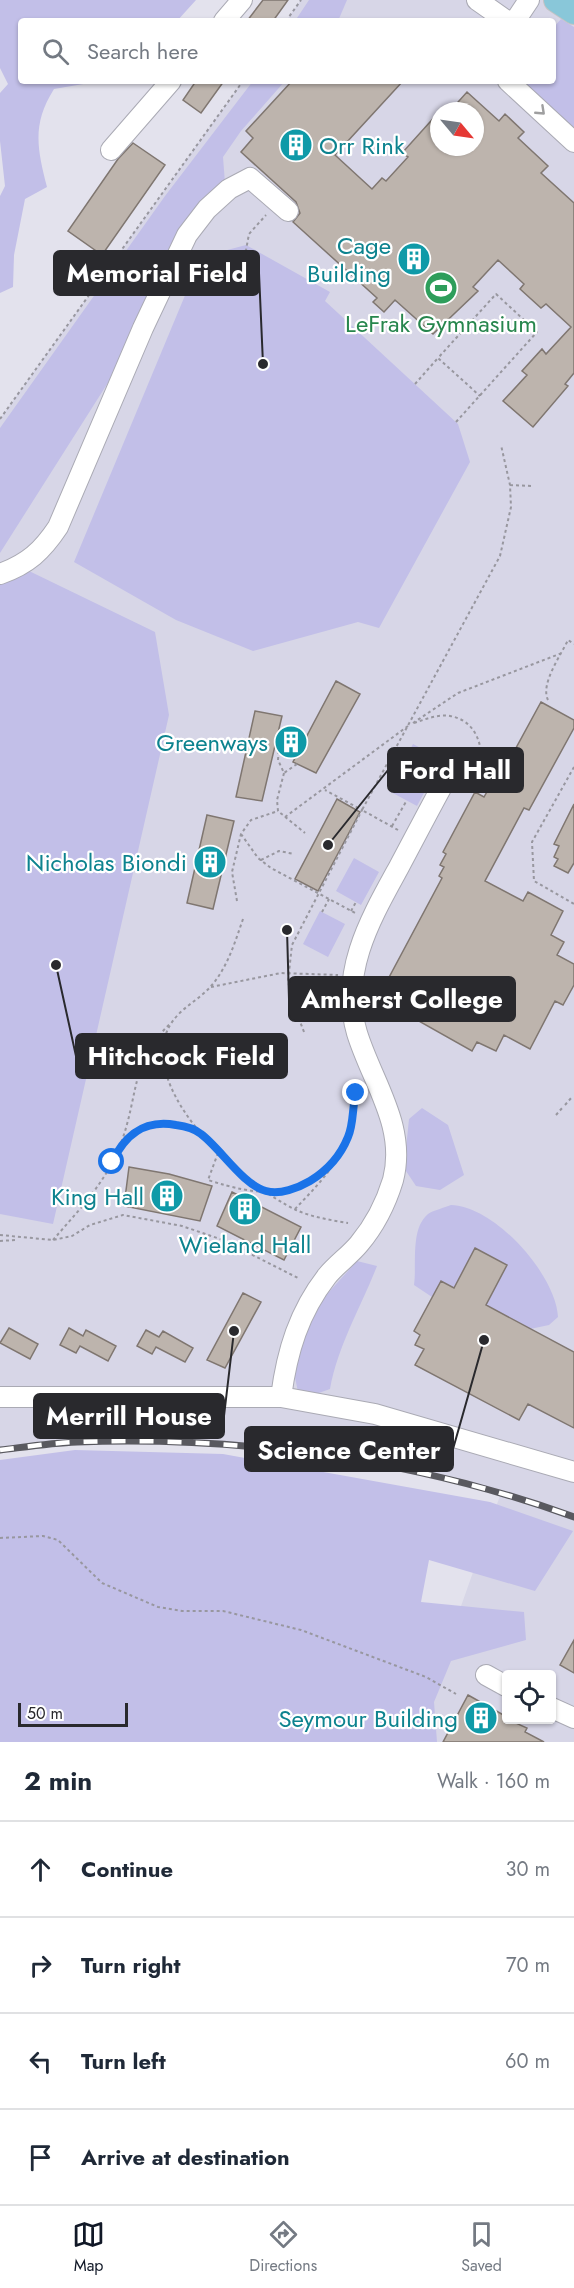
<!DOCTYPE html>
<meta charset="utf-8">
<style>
:root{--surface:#fff;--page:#f6f6f7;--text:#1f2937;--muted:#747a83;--line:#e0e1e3;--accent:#111827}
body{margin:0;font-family:Jost,sans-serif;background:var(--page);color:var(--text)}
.controls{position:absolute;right:18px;bottom:18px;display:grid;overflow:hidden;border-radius:6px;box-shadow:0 2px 4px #0004}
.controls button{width:54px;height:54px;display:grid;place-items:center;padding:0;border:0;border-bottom:2px solid var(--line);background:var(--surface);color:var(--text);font:30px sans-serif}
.compass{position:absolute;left:430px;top:102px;width:54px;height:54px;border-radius:50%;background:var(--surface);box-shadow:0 2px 4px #0004;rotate:119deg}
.scale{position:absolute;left:18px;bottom:15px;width:110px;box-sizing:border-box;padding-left:6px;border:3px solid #29292d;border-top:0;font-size:16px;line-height:21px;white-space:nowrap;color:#29292d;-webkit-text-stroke:4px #fff;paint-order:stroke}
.stop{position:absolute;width:18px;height:18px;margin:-14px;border:4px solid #1a73e8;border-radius:50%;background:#fff}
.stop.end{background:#1a73e8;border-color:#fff;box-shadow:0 2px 6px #0008}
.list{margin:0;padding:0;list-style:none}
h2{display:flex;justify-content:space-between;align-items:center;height:78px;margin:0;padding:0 24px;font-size:26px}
h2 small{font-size:20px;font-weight:400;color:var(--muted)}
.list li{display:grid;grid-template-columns:39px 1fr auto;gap:18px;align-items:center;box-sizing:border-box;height:96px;padding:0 24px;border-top:2px solid var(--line)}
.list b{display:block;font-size:22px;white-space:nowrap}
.list em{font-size:20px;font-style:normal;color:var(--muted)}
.icon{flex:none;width:33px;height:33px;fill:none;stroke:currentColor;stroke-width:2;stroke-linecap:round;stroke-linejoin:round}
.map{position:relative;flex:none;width:574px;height:1742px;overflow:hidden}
.search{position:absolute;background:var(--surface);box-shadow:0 2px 4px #0004;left:18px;right:18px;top:18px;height:66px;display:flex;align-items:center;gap:15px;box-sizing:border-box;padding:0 21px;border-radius:6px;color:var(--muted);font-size:22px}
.sheet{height:462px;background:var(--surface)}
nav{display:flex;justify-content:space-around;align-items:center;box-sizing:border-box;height:84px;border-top:2px solid var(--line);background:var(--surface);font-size:16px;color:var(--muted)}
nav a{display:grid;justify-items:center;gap:3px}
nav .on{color:var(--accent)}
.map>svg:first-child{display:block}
</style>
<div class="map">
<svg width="574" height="1742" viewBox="0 0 574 1742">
<rect width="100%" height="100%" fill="#e3e2ed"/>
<path fill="#d7d6e7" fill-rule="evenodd" d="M301 0H574V1742H413L501 1493 428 1474 337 1457 256 1448 76 1442 0 1450V419L243 81H553V21H286ZM439 111H475V147H439ZM506 1674H552V1720H506Z"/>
<path fill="#c2bfe8" d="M0 0H196L177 21H21V81H101L54 89C32 124 37 148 47 187L25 199 14 255 13 287 0 293V196L5 186 0 141V93L8 84 0 68Z
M309 0H347L338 21H295Z
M561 19 574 27V128L522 81H553V28Z
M253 81H285L241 131 223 157 225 183 183 224 164 260 116 370 0 553V428L165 196Z
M246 245 330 292 325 301 458 424 470 462 379 628 358 622 253 651 176 620 74 562 201 257Z
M27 570 155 632 169 715 53 1224 0 1214V582Z
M413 744 442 759 417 806 389 791Z
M354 858 379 872 361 905 336 891Z
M320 911 345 924 328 957 303 944Z
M422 1108 448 1125 464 1175 440 1190 416 1186 404 1168 409 1119Z
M451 1205C495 1206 556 1275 558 1317L549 1325 530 1329 486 1305 507 1266 475 1248 454 1288 441 1281 432 1297 414 1285C417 1264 410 1229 428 1214 434 1210 444 1208 451 1205Z
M357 1261 377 1266C361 1307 338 1345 330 1389L313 1395 298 1392 291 1358 318 1304Z
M75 1450 223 1454 490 1502 573 1531 535 1591 429 1560 421 1602 524 1612 526 1640 451 1661 434 1702 437 1742H0V1460Z"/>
<path fill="#bdb4ad" stroke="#7f7670" stroke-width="1.5" d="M263 0H288L273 21H247Z
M196 81H224L201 113 183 100Z
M292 81H403L335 155 372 189 382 178 386 181 408 157 402 153 439 112V147H475V111H450L467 92 499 121 505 114 524 132 518 138 548 166 541 173 574 203V373L565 384 568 386 533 427 503 401 527 375 522 371 542 349 546 354 571 327 546 304 541 308 520 289 524 284 498 260 473 287 478 291 433 334 395 300 384 312 373 302 377 298 293 222 300 213 296 202 241 152 253 138 246 131Z
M133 143 165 165 102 255 68 231 118 159Z
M336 681 360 694 316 773 293 762Z
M541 702 574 720V728L529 810 524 808 485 881 523 901 528 892 563 911 551 935 564 942 557 955 574 964V985L563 1005 555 1001 530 1049 504 1035 496 1051 477 1042 472 1051 378 998 442 878 439 876 444 867 440 865 446 854 443 852 475 792 484 797 488 790 492 792Z
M255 711 282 716 262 801 236 797Z
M337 799 360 812 318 891 295 879Z
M574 804V863L568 873 554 866 558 859 554 857 559 846 554 844Z
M207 815 234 821 213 909 187 903Z
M129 1167 169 1174 212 1186 200 1221 124 1206Z
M232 1192 301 1227 284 1260 217 1226Z
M475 1248 507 1265 486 1305 574 1352V1428L528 1404 519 1420 415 1365 424 1349 415 1345 420 1335 414 1331 441 1281 454 1288Z
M243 1293 261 1302 225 1368 207 1360Z
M9 1328 38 1344 30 1359 0 1343Z
M69 1328 83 1336 86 1330 116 1346 108 1361 80 1346 76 1353 60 1345Z
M146 1330 159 1337 163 1331 193 1348 185 1362 156 1347 152 1354 137 1346Z
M574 1640V1673L560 1665Z
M468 1695 507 1717V1719L527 1728 525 1732 544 1742H443Z"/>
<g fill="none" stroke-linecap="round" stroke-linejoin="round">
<g stroke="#aaaab4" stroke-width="22">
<path id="minor" d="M477 0 507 21
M224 21 242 0
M515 21 529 0
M508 81 574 142
M111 150 171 81
M0 574C28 564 42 551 58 527L143 328 187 235 207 209 229 189 250 178 288 211
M0 1397H281L375 1414 574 1472
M281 1397C287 1351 299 1312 327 1276 337 1264 350 1255 359 1244 375 1225 386 1203 393 1180 407 1126 372 1082 357 1033 339 972 371 918 399 867 415 837 430 808 446 779
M486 1675 506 1686
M552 1708 574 1718"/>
</g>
<g stroke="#c3c3c4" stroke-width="26">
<path id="major" d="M556 0 574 12"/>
</g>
<path stroke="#98979f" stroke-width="2" stroke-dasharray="3 3" stroke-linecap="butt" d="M286 21 301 0
M259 272 246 250 249 234 266 215
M225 274 246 250
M415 384 438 358
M0 419 243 81
M456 422 537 332 496 294 438 358 480 396
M510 485 533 486
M548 700C540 684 561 655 568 640L574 644
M413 723 458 693 562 653
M414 723C426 719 438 714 450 716 486 722 487 768 473 793L461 786
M279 745 278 760 284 773 297 764
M574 767 532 842 534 881 574 904
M284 773 277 800 278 811 305 833
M285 817 408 726
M392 826 407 800
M398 830 362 810 500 556 511 507 510 485 501 445
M241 834 258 858 271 868 357 914
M261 860 279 851 294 854
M237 901 232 872 241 834 251 820 278 811
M351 911 356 902
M322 912 329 899
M243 919C235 942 228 966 212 985 198 1002 174 1010 166 1034 145 1098 244 1185 296 1210 312 1217 330 1220 348 1223
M211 987 281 973 338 975
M304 1032 293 1003 288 981 292 945 362 810 325 790
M565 1105 572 1097
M556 1115 563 1107
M121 1143C153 1118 163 1119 201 1133
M218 1153 208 1180C261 1197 287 1198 333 1165
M295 1209C316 1187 341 1162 349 1132 354 1117 351 1101 359 1087
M0 1235 53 1240 72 1236 90 1225 123 1215 182 1226 223 1240 300 1279
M53 1240C79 1210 107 1181 121 1143 139 1095 130 1061 171 1023
M0 1241 15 1240
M0 1538 43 1536 58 1540 102 1583 158 1607 182 1611H223L301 1630 426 1677 456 1694"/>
<use href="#minor" stroke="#fff" stroke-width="20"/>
<use href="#major" stroke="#89c7d9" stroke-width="24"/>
<g stroke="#59595f" stroke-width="7">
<path id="rail" d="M0 1450C25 1447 51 1443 77 1442 244 1436 417 1460 574 1517"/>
</g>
<use href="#rail" stroke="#fff" stroke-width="4.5" stroke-dasharray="14" stroke-linecap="butt"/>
</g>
<defs><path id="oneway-chevron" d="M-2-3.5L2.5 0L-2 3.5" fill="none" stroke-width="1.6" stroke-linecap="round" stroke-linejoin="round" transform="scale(1.5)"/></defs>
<use stroke="#9f9fa0" href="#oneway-chevron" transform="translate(541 111) rotate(43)"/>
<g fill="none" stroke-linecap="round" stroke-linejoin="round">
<path stroke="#1a73e8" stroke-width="8" d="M112 1162C125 1135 144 1119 176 1125 184 1126 195 1129 201 1134 220 1148 243 1185 266 1191 280 1195 298 1188 310 1181 328 1170 340 1157 348 1137 354 1123 352 1107 356 1093"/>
</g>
<defs>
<g id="building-disc" transform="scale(1.725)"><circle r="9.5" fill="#0f9aa8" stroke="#fff"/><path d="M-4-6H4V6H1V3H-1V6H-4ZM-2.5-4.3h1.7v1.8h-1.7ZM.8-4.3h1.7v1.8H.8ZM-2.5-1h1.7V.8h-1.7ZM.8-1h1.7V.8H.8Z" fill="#fff"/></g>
<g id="stadium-disc" transform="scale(1.725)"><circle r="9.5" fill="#2e9e5b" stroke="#fff"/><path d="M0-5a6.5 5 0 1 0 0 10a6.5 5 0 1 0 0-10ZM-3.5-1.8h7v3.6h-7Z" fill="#fff"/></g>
</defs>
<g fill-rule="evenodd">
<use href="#building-disc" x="296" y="145"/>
<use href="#building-disc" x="414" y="259"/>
<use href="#stadium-disc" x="441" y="288"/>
<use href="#building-disc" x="291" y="742"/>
<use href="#building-disc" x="210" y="862"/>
<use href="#building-disc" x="167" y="1196"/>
<use href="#building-disc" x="245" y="1209"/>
<use href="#building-disc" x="481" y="1718"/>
</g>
<g text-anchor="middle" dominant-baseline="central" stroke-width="4.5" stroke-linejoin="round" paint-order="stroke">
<g font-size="24" fill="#0d838f" stroke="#fff" text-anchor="end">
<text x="319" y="145" text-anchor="start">Orr Rink</text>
<text x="391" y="245">Cage<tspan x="391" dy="28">Building</tspan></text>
<text x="268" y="742">Greenways</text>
<text x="187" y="862">Nicholas Biondi</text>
<text x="144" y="1196">King Hall</text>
<text x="245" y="1244" text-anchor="middle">Wieland Hall</text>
<text x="458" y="1718">Seymour Building</text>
</g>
<g font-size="24" fill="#27864d" stroke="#fff">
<text x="441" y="323">LeFrak Gymnasium</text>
</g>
</g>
<path fill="none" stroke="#29292d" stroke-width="2" d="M263 364L259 273M328 845L388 770M287 930L289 999M56 965L76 1056M234 1331L224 1416M484 1340L453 1449"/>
<g fill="#29292d" stroke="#fff" stroke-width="2">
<circle cx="263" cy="364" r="6"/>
<circle cx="328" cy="845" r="6"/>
<circle cx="287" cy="930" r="6"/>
<circle cx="56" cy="965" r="6"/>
<circle cx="234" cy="1331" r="6"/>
<circle cx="484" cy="1340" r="6"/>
</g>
<g fill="#29292d" stroke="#29292d" stroke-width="2">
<rect x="54" y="251" width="205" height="44" rx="6"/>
<rect x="388" y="748" width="135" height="44" rx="6"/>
<rect x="289" y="977" width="226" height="44" rx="6"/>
<rect x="76" y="1034" width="211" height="44" rx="6"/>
<rect x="34" y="1394" width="190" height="44" rx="6"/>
<rect x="245" y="1427" width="208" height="44" rx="6"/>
</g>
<g font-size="26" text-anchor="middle" font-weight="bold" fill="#fff">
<text x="157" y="282">Memorial Field</text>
<text x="455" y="779">Ford Hall</text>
<text x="402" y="1008">Amherst College</text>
<text x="181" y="1065">Hitchcock Field</text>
<text x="129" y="1425">Merrill House</text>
<text x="349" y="1459">Science Center</text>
</g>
</svg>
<div class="controls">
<button><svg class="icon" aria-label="locate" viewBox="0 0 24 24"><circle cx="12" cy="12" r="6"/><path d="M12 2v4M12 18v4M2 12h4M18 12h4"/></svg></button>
</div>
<svg class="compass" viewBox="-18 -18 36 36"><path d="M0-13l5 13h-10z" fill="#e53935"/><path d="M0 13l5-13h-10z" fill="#747a83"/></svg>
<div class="scale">50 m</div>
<div class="stop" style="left:112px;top:1162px"></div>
<div class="stop end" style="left:356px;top:1093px"></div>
<div class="search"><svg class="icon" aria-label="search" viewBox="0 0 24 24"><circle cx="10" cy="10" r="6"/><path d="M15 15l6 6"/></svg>Search here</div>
</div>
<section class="sheet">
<h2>2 min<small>Walk · 160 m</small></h2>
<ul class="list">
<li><svg class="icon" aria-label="ahead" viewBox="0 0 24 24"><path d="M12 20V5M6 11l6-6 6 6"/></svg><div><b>Continue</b></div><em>30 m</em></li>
<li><svg class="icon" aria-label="right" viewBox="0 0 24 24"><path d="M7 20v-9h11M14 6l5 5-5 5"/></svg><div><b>Turn right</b></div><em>70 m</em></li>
<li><svg class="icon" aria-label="left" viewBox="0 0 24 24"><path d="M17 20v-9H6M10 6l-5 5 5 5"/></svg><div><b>Turn left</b></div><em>60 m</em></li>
<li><svg class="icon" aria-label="arrive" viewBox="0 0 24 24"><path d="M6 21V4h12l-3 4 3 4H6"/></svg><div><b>Arrive at destination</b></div></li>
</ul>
</section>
<nav>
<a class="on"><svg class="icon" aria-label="map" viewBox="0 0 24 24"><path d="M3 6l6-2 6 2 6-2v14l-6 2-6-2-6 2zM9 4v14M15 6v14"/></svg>Map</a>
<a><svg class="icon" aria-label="directions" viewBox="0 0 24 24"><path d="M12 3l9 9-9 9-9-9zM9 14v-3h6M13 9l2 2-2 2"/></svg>Directions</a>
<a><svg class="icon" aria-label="saved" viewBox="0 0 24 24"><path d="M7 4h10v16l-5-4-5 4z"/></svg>Saved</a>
</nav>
